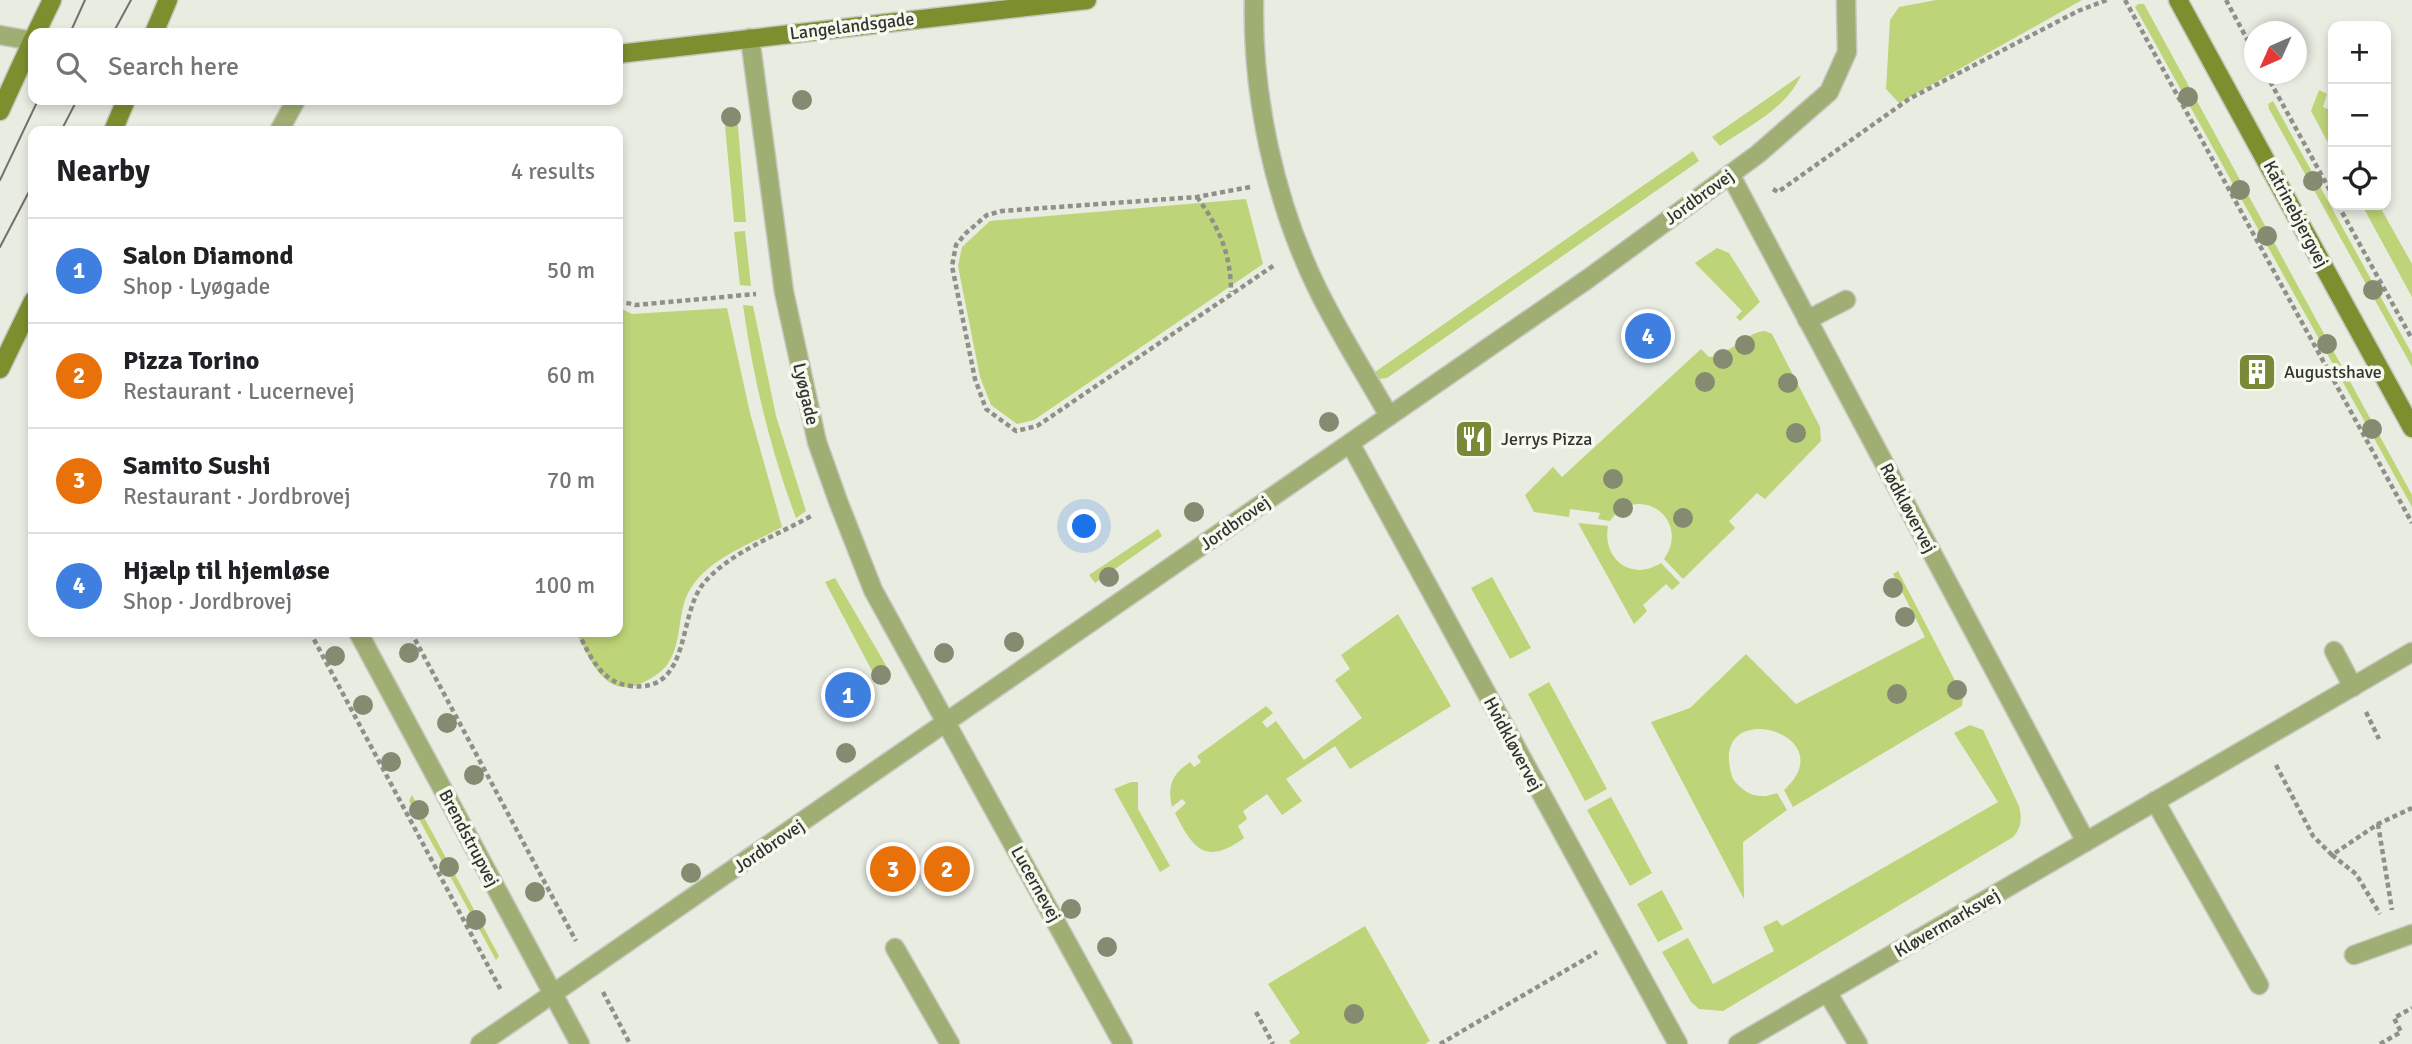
<!DOCTYPE html>
<meta charset="utf-8">
<style>
:root{--surface:#fff;--page:#f2f2f2;--text:#202124;--muted:#757577;--line:#e0e0e0;--accent:#2563eb}
body{margin:0;font-family:Signika,sans-serif;background:var(--page);color:var(--text)}
.controls{position:absolute;right:21px;top:21px;display:grid;overflow:hidden;border-radius:14px;box-shadow:0 4px 10px #0003}
.controls button{width:63px;height:63px;display:grid;place-items:center;padding:0;border:0;border-bottom:2px solid var(--line);background:var(--surface);color:var(--text);font:35px sans-serif}
.compass{position:absolute;left:2244px;top:21px;width:63px;height:63px;border-radius:50%;background:var(--surface);box-shadow:0 4px 10px #0003;rotate:225deg}
.you{position:absolute;left:1085px;top:527px;width:24px;height:24px;margin:-18px;border:5px solid #fff;border-radius:50%;background:#1a73e8;box-shadow:0 0 0 10px #1a73e833}
.badge{display:grid;place-items:center;width:46px;height:46px;border-radius:50%;background:var(--accent);color:#fff;font-size:23px;font-weight:700}
.pin{position:absolute;translate:-50% -50%;border:4px solid #fff;box-shadow:0 2px 7px #0006}
.list{margin:0;padding:0;list-style:none}
h2{display:flex;justify-content:space-between;align-items:center;height:91px;margin:0;padding:0 28px;font-size:30px}
h2 small{font-size:23px;font-weight:400;color:var(--muted)}
.list li{display:grid;grid-template-columns:46px 1fr auto;gap:21px;align-items:center;box-sizing:border-box;height:105px;padding:0 28px;border-top:2px solid var(--line)}
.list b{display:block;font-size:26px;white-space:nowrap}
.list p{margin:0;font-size:23px;white-space:nowrap;color:var(--muted)}
.list em{font-size:23px;font-style:normal;color:var(--muted)}
.icon{flex:none;width:38px;height:38px;fill:none;stroke:currentColor;stroke-width:2;stroke-linecap:round;stroke-linejoin:round}
.map{position:relative;flex:none;width:2412px;height:1044px;overflow:hidden}
.search{position:absolute;background:var(--surface);box-shadow:0 4px 10px #0003;left:28px;top:28px;width:595px;height:77px;display:flex;align-items:center;gap:18px;box-sizing:border-box;padding:0 24px;border-radius:14px;color:var(--muted);font-size:26px}
.panel{position:absolute;background:var(--surface);box-shadow:0 4px 10px #0003;left:28px;top:126px;width:595px;height:511px;border-radius:14px}
.map>svg:first-child{display:block}
</style>
<div class="map">
<svg width="2412" height="1044" viewBox="0 0 2412 1044">
<rect width="100%" height="100%" fill="#e9ece1"/>
<path fill="#bed478" d="M1936 0H2082L1899 103 1886 89 1890 20 1899 7Z
M2138 4H2144L2412 495V507L2135 7Z
M1801 75C1787 108 1749 126 1720 146L1712 137Z
M2319 90 2327 94 2323 107 2333 111V152L2311 111Z
M2273 101 2412 354V367L2269 109 2268 104Z
M724 115H737L746 222H734Z
M1693 151 1699 161 1387 378 1379 379 1375 372Z
M1246 199 1263 264 1034 420 1017 424 991 405 980 377 958 266 962 247 990 221Z
M2362 205H2379L2412 264V297Z
M745 231 751 286 740 285 734 232Z
M1717 248 1729 253 1760 302 1740 321 1736 317 1742 311 1695 263Z
M743 305 753 306 776 416 806 511 796 518C770 449 753 378 743 305Z
M618 307 632 314 727 308 750 413 782 527C753 543 712 557 693 585 677 606 683 633 672 656 667 668 658 675 646 681 606 703 591 661 576 632H618Z
M1765 331 1772 334 1820 427 1821 441 1765 499 1757 493 1729 521 1735 528 1683 579 1664 559C1692 519 1638 481 1610 521L1598 519 1600 513 1570 509 1569 517 1534 512 1525 495 1553 467 1562 477 1701 349 1709 357C1731 355 1743 333 1765 331Z
M1578 523 1608 526C1602 559 1631 582 1661 563L1680 583 1672 590 1666 584 1643 605 1647 611 1634 624Z
M1158 529 1162 536 1095 583 1089 575Z
M1898 571 1963 696 1962 706 1793 807 1784 790C1848 732 1703 693 1733 779 1745 795 1759 800 1777 793L1787 810 1743 842 1744 899 1651 722 1690 708 1746 654 1796 704 1925 637 1893 574Z
M1492 577 1531 648 1510 659 1471 588Z
M835 578 891 674 878 682 825 582Z
M1398 614 1451 706 1350 769 1335 746 1286 779 1302 801 1282 815 1267 794 1243 811 1247 819 1238 826 1244 838C1206 866 1193 849 1175 813L1186 803 1182 799 1172 807C1167 786 1172 774 1190 762L1194 767 1201 762 1197 756 1266 706 1273 713 1262 722 1267 728 1276 721 1304 760 1362 718 1335 680 1350 669 1341 655Z
M1549 682 1607 789 1585 801 1528 694Z
M1970 725 1983 730 2019 806C2022 818 2022 827 2013 837L1723 1011 1699 1009 1691 1002 1662 952 1688 938 1713 984 1774 951 1763 927 1777 920 1782 926 1998 802 1954 733Z
M1131 782H1138V809L1170 866 1160 872 1114 789Z
M412 795 499 956 496 960 409 801Z
M1611 797 1652 873 1630 886 1587 810Z
M1662 890 1683 929 1658 942 1637 904Z
M1365 926 1430 1041 1425 1044H1291L1289 1041 1300 1033 1268 984Z"/>
<g fill="none" stroke-linecap="round" stroke-linejoin="round">
<g stroke="#c5c7be" stroke-width="21">
<path id="lane" d="M1254 0C1252 97 1275 203 1318 290 1339 333 1366 375 1389 416
M1807 320 1846 300
M2334 651 2353 687
M895 948 950 1044
M2354 955 2412 934
M1827 992 1858 1044"/>
</g>
<g stroke="#c5c7be" stroke-width="21">
<path id="street" d="M0 35 33 41
M750 38 784 292 817 442 838 501 873 590 1123 1044
M279 131 296 100
M1730 174 2086 842
M1350 443 1678 1044
M358 632 580 1044
M2155 801 2259 985
M480 1044 1589 278 1758 154 1829 92 1847 52 1846 0
M1738 1044 2412 652"/>
</g>
<g stroke="#c5c7be" stroke-width="21">
<path id="secondary" d="M2178 0 2412 428
M36 33 52 0
M154 33 168 0
M618 54 1087 0
M0 111 33 39
M113 131 126 100
M0 369 33 301"/>
</g>
<path stroke="#8e9089" stroke-width="4.5" stroke-dasharray="5 3.5" stroke-linecap="butt" d="M2125 0 2412 523
M2226 0 2254 52
M2266 74 2333 196
M1250 187 1197 197 1002 211 987 215 966 233 956 245 952 266 975 379 986 409 1016 431 1037 426 1276 264
M1773 189 1778 192 1909 99 2078 11 2107 0
M1197 197C1219 227 1231 254 1231 292
M2338 205 2412 339
M618 301 636 305 756 294
M310 632 502 992
M411 632 576 941
M578 632C590 656 601 683 631 686 692 693 677 614 704 583 730 552 778 535 813 515
M2366 712 2379 739
M2276 765 2313 836 2332 855 2378 824 2412 808
M2378 824 2392 910
M2332 855 2356 874 2380 914
M603 992 630 1044
M1256 1012 1273 1044
M1440 1044 1597 952
M2380 1044 2401 1032 2394 1018 2412 1008"/>
<use href="#lane" stroke="#9fae73" stroke-width="18"/>
<use href="#street" stroke="#9fae73" stroke-width="18"/>
<use href="#secondary" stroke="#7c8f2e" stroke-width="18"/>
<path stroke="#71736d" stroke-width="2" d="M70 33 85 0
M113 33 131 0
M61 131 77 100
M0 180 38 100
M0 247 33 184"/>
</g>
<g fill="#858b71">
<circle cx="2188" cy="97" r="10"/>
<circle cx="802" cy="100" r="10"/>
<circle cx="731" cy="117" r="10"/>
<circle cx="2313" cy="181" r="10"/>
<circle cx="2240" cy="190" r="10"/>
<circle cx="2267" cy="236" r="10"/>
<circle cx="2373" cy="290" r="10"/>
<circle cx="2327" cy="344" r="10"/>
<circle cx="1745" cy="345" r="10"/>
<circle cx="1723" cy="359" r="10"/>
<circle cx="1705" cy="382" r="10"/>
<circle cx="1788" cy="383" r="10"/>
<circle cx="1329" cy="422" r="10"/>
<circle cx="2372" cy="429" r="10"/>
<circle cx="1796" cy="433" r="10"/>
<circle cx="1613" cy="479" r="10"/>
<circle cx="1623" cy="508" r="10"/>
<circle cx="1194" cy="512" r="10"/>
<circle cx="1683" cy="518" r="10"/>
<circle cx="1109" cy="577" r="10"/>
<circle cx="1893" cy="588" r="10"/>
<circle cx="1905" cy="617" r="10"/>
<circle cx="1014" cy="642" r="10"/>
<circle cx="409" cy="653" r="10"/>
<circle cx="944" cy="653" r="10"/>
<circle cx="335" cy="656" r="10"/>
<circle cx="881" cy="675" r="10"/>
<circle cx="1957" cy="690" r="10"/>
<circle cx="1897" cy="694" r="10"/>
<circle cx="363" cy="705" r="10"/>
<circle cx="447" cy="723" r="10"/>
<circle cx="846" cy="753" r="10"/>
<circle cx="391" cy="762" r="10"/>
<circle cx="474" cy="775" r="10"/>
<circle cx="419" cy="810" r="10"/>
<circle cx="449" cy="867" r="10"/>
<circle cx="691" cy="873" r="10"/>
<circle cx="535" cy="892" r="10"/>
<circle cx="1071" cy="909" r="10"/>
<circle cx="476" cy="920" r="10"/>
<circle cx="1107" cy="947" r="10"/>
<circle cx="1354" cy="1014" r="10"/>
</g>
<defs>
<g id="building-square" transform="scale(2.0125)"><rect x="-9" y="-9" width="18" height="18" rx="4" fill="#788938" stroke="#f6f9ee"/><path d="M-4-6H4V6H1V3H-1V6H-4ZM-2.5-4.3h1.7v1.8h-1.7ZM.8-4.3h1.7v1.8H.8ZM-2.5-1h1.7V.8h-1.7ZM.8-1h1.7V.8H.8Z" fill="#fff"/></g>
<g id="restaurant-square" transform="scale(2.0125)"><rect x="-9" y="-9" width="18" height="18" rx="4" fill="#788938" stroke="#f6f9ee"/><path d="M-5-6h1v4h1v-4h1v4h1v-4h1v5L-1.5 .5V6h-2V.5L-5-1ZM5-6V6H3V1.5H1.5Q1.5-4 5-6Z" fill="#fff"/></g>
</defs>
<g fill-rule="evenodd">
<use href="#building-square" x="2257" y="372"/>
<use href="#restaurant-square" x="1474" y="439"/>
</g>
<g text-anchor="middle" dominant-baseline="central" stroke-width="7" stroke-linejoin="round" paint-order="stroke">
<g font-size="18" fill="#333430" stroke="#f6f9ee">
<text transform="translate(852 26) rotate(-7)">Langelandsgade</text>
<text transform="translate(1699 197) rotate(-36)">Jordbrovej</text>
<text transform="translate(2296 214) rotate(62)">Katrinebjergvej</text>
<text transform="translate(806 394) rotate(77)">Lyøgade</text>
<text transform="translate(1908 508) rotate(62)">Rødkløvervej</text>
<text transform="translate(1235 523) rotate(-35)">Jordbrovej</text>
<text transform="translate(1513 744) rotate(62)">Hvidkløvervej</text>
<text transform="translate(469 838) rotate(62)">Brendstrupvej</text>
<text transform="translate(769 846) rotate(-34)">Jordbrovej</text>
<text transform="translate(1036 884) rotate(61)">Lucernevej</text>
<text transform="translate(1947 923) rotate(-30)">Kløvermarksvej</text>
</g>
<g font-size="18" fill="#333430" stroke="#f6f9ee" text-anchor="start">
<text x="2284" y="372">Augustshave</text>
<text x="1501" y="439">Jerrys Pizza</text>
</g>
</g>
</svg>
<div class="controls">
<button>+</button>
<button>−</button>
<button><svg class="icon" aria-label="locate" viewBox="0 0 24 24"><circle cx="12" cy="12" r="6"/><path d="M12 2v4M12 18v4M2 12h4M18 12h4"/></svg></button>
</div>
<svg class="compass" viewBox="-18 -18 36 36"><path d="M0-13l5 13h-10z" fill="#e53935"/><path d="M0 13l5-13h-10z" fill="#757577"/></svg>
<div class="you"></div>
<div class="pin badge" style="left:848px;top:695px;background:#3f7fe0">1</div>
<div class="pin badge" style="left:947px;top:869px;background:#e8710a">2</div>
<div class="pin badge" style="left:893px;top:869px;background:#e8710a">3</div>
<div class="pin badge" style="left:1648px;top:336px;background:#3f7fe0">4</div>
<div class="search"><svg class="icon" aria-label="search" viewBox="0 0 24 24"><circle cx="10" cy="10" r="6"/><path d="M15 15l6 6"/></svg>Search here</div>
<section class="panel">
<h2>Nearby<small>4 results</small></h2>
<ul class="list">
<li><span class="badge" style="background:#3f7fe0">1</span><div><b>Salon Diamond</b><p>Shop · Lyøgade</p></div><em>50 m</em></li>
<li><span class="badge" style="background:#e8710a">2</span><div><b>Pizza Torino</b><p>Restaurant · Lucernevej</p></div><em>60 m</em></li>
<li><span class="badge" style="background:#e8710a">3</span><div><b>Samito Sushi</b><p>Restaurant · Jordbrovej</p></div><em>70 m</em></li>
<li><span class="badge" style="background:#3f7fe0">4</span><div><b>Hjælp til hjemløse</b><p>Shop · Jordbrovej</p></div><em>100 m</em></li>
</ul>
</section>
</div>
